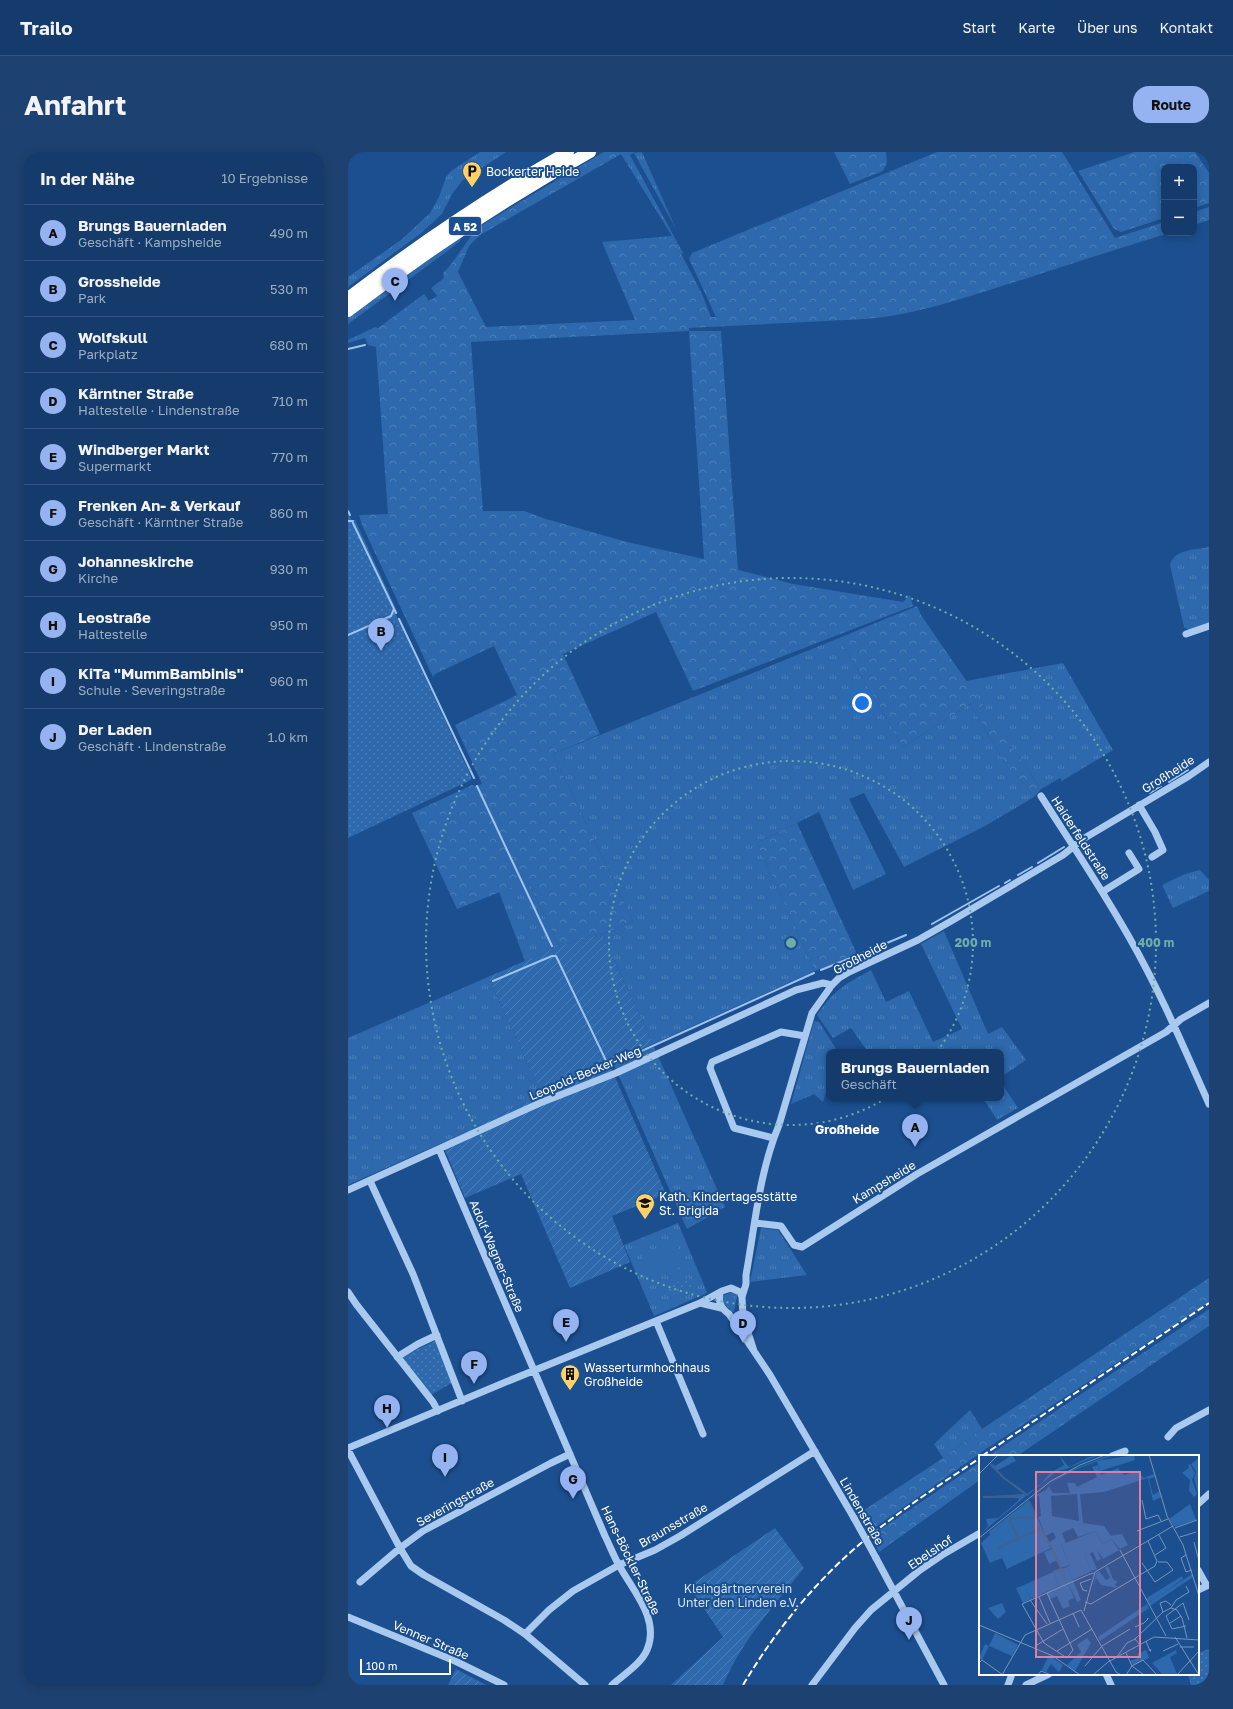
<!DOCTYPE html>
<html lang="de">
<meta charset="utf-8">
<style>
:root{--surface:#143b6b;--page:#1d4271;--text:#f1f3f6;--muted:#9dadc1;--line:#33557e;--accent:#95b2f1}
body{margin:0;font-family:"Golos Text",sans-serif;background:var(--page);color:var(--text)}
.controls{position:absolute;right:12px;top:12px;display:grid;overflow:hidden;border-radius:8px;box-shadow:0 2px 10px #0003}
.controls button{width:36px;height:36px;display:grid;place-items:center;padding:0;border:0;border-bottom:1px solid var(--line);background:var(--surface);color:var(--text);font:20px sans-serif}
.scale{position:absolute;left:12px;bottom:10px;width:91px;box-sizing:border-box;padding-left:4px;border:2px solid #fff;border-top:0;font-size:11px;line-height:14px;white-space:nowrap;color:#fff;-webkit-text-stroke:3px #1b4f8f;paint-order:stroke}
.you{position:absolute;left:514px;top:551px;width:14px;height:14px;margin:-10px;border:3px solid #fff;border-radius:50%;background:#1a73e8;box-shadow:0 0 0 6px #1a73e833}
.badge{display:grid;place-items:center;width:26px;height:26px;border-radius:50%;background:var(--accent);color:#111;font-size:13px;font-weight:700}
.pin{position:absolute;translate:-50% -33px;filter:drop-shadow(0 1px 2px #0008)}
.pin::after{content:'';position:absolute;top:21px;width:14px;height:12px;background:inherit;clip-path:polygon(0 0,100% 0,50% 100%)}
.popup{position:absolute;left:478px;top:897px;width:178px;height:52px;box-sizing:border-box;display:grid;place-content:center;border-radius:8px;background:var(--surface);filter:drop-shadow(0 1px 3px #0005);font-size:13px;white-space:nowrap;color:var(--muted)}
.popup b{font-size:15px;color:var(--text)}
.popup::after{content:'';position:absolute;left:50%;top:100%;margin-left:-8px;border:8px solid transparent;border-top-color:var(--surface)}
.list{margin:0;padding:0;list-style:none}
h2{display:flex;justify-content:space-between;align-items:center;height:52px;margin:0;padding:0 16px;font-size:17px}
h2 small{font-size:13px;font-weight:400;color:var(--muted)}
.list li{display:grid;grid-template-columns:26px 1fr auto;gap:12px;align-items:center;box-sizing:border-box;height:56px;padding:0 16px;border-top:1px solid var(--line)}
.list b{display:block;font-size:15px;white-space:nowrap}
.list p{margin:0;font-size:13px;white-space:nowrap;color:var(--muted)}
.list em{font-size:13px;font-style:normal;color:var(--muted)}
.map{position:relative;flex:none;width:861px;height:1533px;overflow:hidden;border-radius:16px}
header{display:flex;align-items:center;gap:24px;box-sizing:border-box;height:56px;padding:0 20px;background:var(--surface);border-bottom:1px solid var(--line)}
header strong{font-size:19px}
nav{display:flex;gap:22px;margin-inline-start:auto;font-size:14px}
.intro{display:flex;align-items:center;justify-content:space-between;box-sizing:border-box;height:96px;padding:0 24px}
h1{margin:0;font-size:28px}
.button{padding:10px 18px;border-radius:16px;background:var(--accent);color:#111;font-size:14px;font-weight:700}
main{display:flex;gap:24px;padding:0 24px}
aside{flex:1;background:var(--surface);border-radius:16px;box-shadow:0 2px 10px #0003}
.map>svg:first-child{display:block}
</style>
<header>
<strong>Trailo</strong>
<nav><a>Start</a><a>Karte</a><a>Über uns</a><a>Kontakt</a></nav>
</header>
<div class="intro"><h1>Anfahrt</h1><a class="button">Route</a></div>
<main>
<aside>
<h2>In der Nähe<small>10 Ergebnisse</small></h2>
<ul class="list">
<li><span class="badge">A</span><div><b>Brungs Bauernladen</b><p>Geschäft · Kampsheide</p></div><em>490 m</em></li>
<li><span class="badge">B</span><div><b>Grossheide</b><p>Park</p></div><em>530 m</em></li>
<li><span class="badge">C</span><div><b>Wolfskull</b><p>Parkplatz</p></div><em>680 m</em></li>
<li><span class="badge">D</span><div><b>Kärntner Straße</b><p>Haltestelle · Lindenstraße</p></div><em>710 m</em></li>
<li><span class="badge">E</span><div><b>Windberger Markt</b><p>Supermarkt</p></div><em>770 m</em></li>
<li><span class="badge">F</span><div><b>Frenken An- &amp; Verkauf</b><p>Geschäft · Kärntner Straße</p></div><em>860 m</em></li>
<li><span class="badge">G</span><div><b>Johanneskirche</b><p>Kirche</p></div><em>930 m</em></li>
<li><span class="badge">H</span><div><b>Leostraße</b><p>Haltestelle</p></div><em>950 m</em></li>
<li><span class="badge">I</span><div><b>KiTa &quot;MummBambinis&quot;</b><p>Schule · Severingstraße</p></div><em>960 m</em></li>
<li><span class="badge">J</span><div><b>Der Laden</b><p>Geschäft · Lindenstraße</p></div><em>1.0 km</em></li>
</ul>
</aside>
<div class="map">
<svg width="861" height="1533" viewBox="0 0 861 1533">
<defs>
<pattern id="grass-tufts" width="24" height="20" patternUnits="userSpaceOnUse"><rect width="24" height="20" fill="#2e69ad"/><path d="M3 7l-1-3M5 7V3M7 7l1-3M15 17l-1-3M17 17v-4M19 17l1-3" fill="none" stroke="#4d80b9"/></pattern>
<pattern id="forest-crowns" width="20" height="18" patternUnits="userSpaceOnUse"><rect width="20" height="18" fill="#2e69ad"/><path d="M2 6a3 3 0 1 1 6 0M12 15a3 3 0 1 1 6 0" fill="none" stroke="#4d80b9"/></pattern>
<pattern id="park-dots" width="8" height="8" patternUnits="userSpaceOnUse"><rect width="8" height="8" fill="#2e69ad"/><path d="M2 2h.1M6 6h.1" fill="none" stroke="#4d80b9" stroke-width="1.8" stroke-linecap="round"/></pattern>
<pattern id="garden-furrows" width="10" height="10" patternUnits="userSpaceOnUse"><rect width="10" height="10" fill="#2e69ad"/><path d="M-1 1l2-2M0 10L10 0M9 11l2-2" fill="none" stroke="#4d80b9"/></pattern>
</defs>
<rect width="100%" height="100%" fill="#1b4f8f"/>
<path fill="url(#grass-tufts)" d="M132 0H158L114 29 104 42 94 62 72 82 0 135V125L53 88 82 61 91 45 98 25 103 19Z
M294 0 328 77 286 1Z
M273 2 282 3 335 101 333 102 324 84Z
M116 80 112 89 101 98 0 172V164Z
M7 368 50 461 47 462 0 369Z
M861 395V471L841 478 836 475 822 413C826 397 847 398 861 395Z
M491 486 555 595 622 552 660 616 676 631 686 645 637 674 556 715 516 641 501 647 538 722 505 738 471 660 409 691 467 819 305 892 254 782 285 769 205 602Z
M715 511 765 598 714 629 712 626 693 637 618 529Z
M852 718 861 728V739L825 756 814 733 837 722Z
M180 729 211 794 177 809 151 740Z
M596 779 640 882 654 875 678 908 653 925V900H520L503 876 485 886 469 863C487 837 496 833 523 818L538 850 561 839 585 890 614 877 573 792Z
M140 825 194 943 94 991 0 1033V886Z
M466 869 471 870 490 900H481V931L475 950 466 942 443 952Z
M306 895 377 1055 339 1077 266 913Z
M653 930 670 956 649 968 639 952 634 946H653Z
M330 1071 359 1140 357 1142 306 1164 276 1093Z
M413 1076 430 1078 459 1123 402 1130Z
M384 1140 388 1141 389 1144 386 1160H384L374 1149V1144Z
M622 1258 634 1277 595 1306 586 1292Z"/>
<path fill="url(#forest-crowns)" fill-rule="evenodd" d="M256 0H287L282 3 273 2 132 83 121 94 110 120 138 175 287 168 254 90 324 84 354 142 363 165H368L341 107 344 101 589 0H714L767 86 816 70V81H821C770 97 718 113 667 130 618 145 568 163 517 167L341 176V179H373L390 418 445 432 555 450 562 443 565 454 345 539 308 460 215 502 252 582 205 602 285 769 254 782 211 794 180 729 109 757 64 661 124 633 127 634 134 632 107 573 169 543 146 494 87 522 85 525 14 373 11 363 40 362 28 195 20 193 17 186 0 191V188L27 175 30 176 76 142 81 149 89 144 83 136 96 126 95 121 101 115 124 83 137 71ZM341 179 356 407 279 390 198 367 176 359H135L123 190Z
M486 0H538L539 11 535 19 502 32Z
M787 0H847L861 21V51L846 56V15H816V66L773 80 766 77 730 19Z
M861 55V68L846 73V60Z
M569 454 573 463 693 637 686 645 676 631 660 616 622 552 555 595 491 486Z
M449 671 509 802 467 819 409 691Z
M861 1126V1150L638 1297 519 1381 510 1362 595 1306 634 1277Z
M861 1157V1174L669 1304H640Z
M632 1310V1328L531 1400 523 1384Z"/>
<path fill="url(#park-dots)" d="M0 360 123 624V628L0 686Z
M342 1125 345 1134 323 1143 319 1134Z
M87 1189 104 1231 83 1243 54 1206 70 1197Z
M861 1497V1533H843L840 1522H850V1501Z"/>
<path fill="url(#garden-furrows)" d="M254 782 305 892 261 911 318 1042 264 1064 282 1110 222 1136 173 1022 117 1046 94 991 194 943 140 825 211 794Z
M427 1376 456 1416C427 1452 393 1490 375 1533H323L375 1485 341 1434Z
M108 1517 138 1533H100Z"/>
<path fill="#2e69ad" d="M327 1088 337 1113 304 1127 293 1103Z"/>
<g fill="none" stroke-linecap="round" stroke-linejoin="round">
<path stroke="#9cc4f0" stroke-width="2" d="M0 197 17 193
M0 359 2 363
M0 369H5
M5 371 48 461
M51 467 126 626
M0 483 43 464 46 457
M821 630 840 618
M129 634 204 794
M802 641 813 634
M690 711 716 695
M670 723 684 715
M657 731 662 728
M584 772 651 734
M527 796 558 783
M473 818 522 798
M145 829 204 804H208L260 913 247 920
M267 911 466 821"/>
<path stroke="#a9c9ee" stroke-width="7" d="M838 482 861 474
M693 644C723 691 754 737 781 785 812 839 836 896 861 952
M791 653 807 680 815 698 804 705
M754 740 791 717 781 701
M425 986 386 976 362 916 364 910 433 880 457 884
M91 997 257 1384C262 1394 266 1405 272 1415 286 1440 312 1468 299 1498 293 1512 275 1523 264 1533
M22 1029 65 1122 114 1249
M0 1038 192 951 268 921 448 838 475 831 484 833
M407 1071 433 1074 446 1093 454 1095 569 1022 818 880 833 867 861 851
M0 1140 8 1152 85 1250 90 1259
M372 1141C370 1151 373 1156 381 1162L422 1223 506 1366
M394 1145 398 1132V1123C407 1073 411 1021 431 973L464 861 484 833 491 826 501 820 570 788 605 768 715 703 735 687 841 624 861 610
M352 1151 373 1156
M308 1169 355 1282
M49 1205 70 1192 89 1183
M820 1285 828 1276 861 1258
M0 1296 153 1232 352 1151 374 1139 383 1136 392 1140 394 1145 395 1165 406 1199
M0 1298 52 1396 63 1414 76 1423 156 1468 177 1482 237 1533
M764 1304 777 1299
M850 1352 861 1342
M528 1406 596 1533
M850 1418 859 1434
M12 1430 52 1396 75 1379 203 1311 222 1302
M850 1438 861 1433
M0 1465 107 1509 156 1533
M177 1482 201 1458 225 1439 271 1413 307 1398 332 1384 467 1299
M758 1522 763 1533
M464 1533 507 1476 523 1458 572 1418 594 1403 632 1381
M660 1533 664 1522
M678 1533 701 1522"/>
<path stroke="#fff" stroke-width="12" d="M0 146C70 93 143 43 220 0
M0 159C77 100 157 47 242 0"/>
<path stroke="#fff" stroke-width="2" stroke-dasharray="7 3" stroke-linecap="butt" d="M634 1304 861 1151
M395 1533C428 1478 468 1428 518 1387 554 1357 593 1332 632 1306"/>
<path stroke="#a9c9ee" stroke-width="7" d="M506 1366 528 1406"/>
</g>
<g fill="none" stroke="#6fada8" stroke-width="2" stroke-dasharray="2 4">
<circle cx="443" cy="791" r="182"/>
<circle cx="443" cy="791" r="365"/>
</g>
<defs>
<g id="parking-pin" transform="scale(1)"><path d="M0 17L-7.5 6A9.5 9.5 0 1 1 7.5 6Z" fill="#ffd166" stroke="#1b4f8f"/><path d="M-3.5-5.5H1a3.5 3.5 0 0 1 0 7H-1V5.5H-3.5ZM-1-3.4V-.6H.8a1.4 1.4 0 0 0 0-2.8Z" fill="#111"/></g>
<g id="school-pin" transform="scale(1)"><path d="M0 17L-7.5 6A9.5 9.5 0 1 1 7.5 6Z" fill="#ffd166" stroke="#1b4f8f"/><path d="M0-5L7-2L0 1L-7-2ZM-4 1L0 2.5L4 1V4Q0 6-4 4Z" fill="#111"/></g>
<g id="building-pin" transform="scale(1)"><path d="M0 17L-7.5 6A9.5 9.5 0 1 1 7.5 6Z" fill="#ffd166" stroke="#1b4f8f"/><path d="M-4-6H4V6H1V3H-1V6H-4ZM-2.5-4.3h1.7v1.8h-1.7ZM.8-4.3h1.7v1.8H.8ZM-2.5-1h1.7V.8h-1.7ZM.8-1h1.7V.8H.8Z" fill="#111"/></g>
</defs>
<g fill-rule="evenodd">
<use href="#parking-pin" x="124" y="19"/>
<use href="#school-pin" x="297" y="1051"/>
<use href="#building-pin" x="222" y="1222"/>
</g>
<g text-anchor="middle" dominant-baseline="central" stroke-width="4" stroke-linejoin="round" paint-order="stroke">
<rect fill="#1b4f8f" stroke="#bbcadd" stroke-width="1" x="101" y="65" width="32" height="18" rx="3"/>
<g font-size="11" font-weight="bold" fill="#fff">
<text x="117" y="74">A 52</text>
</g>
<g font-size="12" fill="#fff" stroke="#1b4f8f" text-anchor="start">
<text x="138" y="19">Bockerter Heide</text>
<text x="311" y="1044">Kath. Kindertagesstätte<tspan x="311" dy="14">St. Brigida</tspan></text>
<text x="236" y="1215">Wasserturmhochhaus<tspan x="236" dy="14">Großheide</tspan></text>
</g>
<g font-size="12" fill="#fff" stroke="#1b4f8f">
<text transform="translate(820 622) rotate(-32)">Großheide</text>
<text transform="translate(733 686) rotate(57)">Haiderfeldstraße</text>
<text transform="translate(512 805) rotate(-28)">Großheide</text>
<text transform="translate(237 921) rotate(-23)">Leopold-Becker-Weg</text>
<text transform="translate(536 1030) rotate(-31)">Kampsheide</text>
<text transform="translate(149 1104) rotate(67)">Adolf-Wagner-Straße</text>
<text transform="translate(107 1350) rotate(-29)">Severingstraße</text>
<text transform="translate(514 1359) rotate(60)">Lindenstraße</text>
<text transform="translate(325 1373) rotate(-30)">Braunsstraße</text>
<text transform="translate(582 1400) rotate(-34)">Ebelshof</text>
<text transform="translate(283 1408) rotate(64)">Hans-Böckler-Straße</text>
<text transform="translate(83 1488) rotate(23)">Venner Straße</text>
</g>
<g font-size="12" fill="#cfe3fa" stroke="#1b4f8f">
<text x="390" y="1436">Kleingärtnerverein<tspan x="390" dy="14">Unter den Linden e.V.</tspan></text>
</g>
<g font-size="13" font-weight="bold" fill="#fff" stroke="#1b4f8f">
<text x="499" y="977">Großheide</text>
</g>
</g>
<g transform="translate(631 1303)">
<rect width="220" height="220" fill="#1b4f8f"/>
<path d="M33 0 37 6 17 16 25 23 41 33 48 39 63 28 70 19 85 10 80 0 90 12 110 2 120 0 87 14 78 16 48 41 23 22 11 10 12 8 16 11ZM211 9 216 18 213 25 218 39 215 42 210 36 211 25 203 18 210 13 209 10ZM211 49 217 65 196 72 190 64ZM116 76 124 89 132 84 140 95 124 104 118 95 122 104 118 106 114 97 106 101 113 116 94 125 102 145 98 147 89 128 94 125 88 112 91 110 82 90ZM143 79 149 90 141 94 131 81ZM129 111 134 124 139 127 136 129 138 133 122 130 117 123 114 132 117 118 120 116 127 125 131 123 126 113ZM74 117 80 131 52 144 45 130ZM23 148 27 157 19 164 9 153Z" fill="#2e69ad"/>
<path d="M130 0H135L98 14 73 27 70 32 74 38H91L88 28H96L98 32 118 22 113 12 119 10 122 20 139 13 145 20 158 16 165 23 175 19 176 22 170 24 174 40 180 36 182 42 174 46 169 23 125 37 101 39 104 68 125 71 141 94 132 84 124 89 116 76 99 82 94 73 83 78 87 88 82 90 91 110 82 113 79 105 70 109 65 97 73 94 70 87 77 83 74 77 67 81 59 62 62 61 60 41 50 44 67 35 74 26 88 17ZM98 39 100 66 73 61 72 41ZM218 0H220L219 38 215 23 217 17 212 9 220 3ZM45 39 47 41 0 80 9 71 7 64 19 63 39 46 40 43 2 42ZM111 98 118 114 113 116 106 101ZM213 119 214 122 171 151 169 148ZM168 149 170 153 121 186 120 184 166 153 120 184 119 182Z" fill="#2e69ad" fill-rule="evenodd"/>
<path d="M50 45 72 93 28 114 23 103 11 108 2 88 11 80 10 77ZM167 195 170 203 154 210 151 206 159 203 158 199Z" fill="#2e69ad"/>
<path d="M88 112 94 125 89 128 95 143 89 146 91 151 84 154 78 141 71 144 68 137 80 131 74 117ZM203 121 204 124 177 143 170 147 166 144ZM45 130 52 144 44 148 37 133ZM16 178 39 190 33 201 10 191 3 205 0 203 6 189 10 191ZM108 183 112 188 96 216 88 210 102 197 98 190ZM197 195 198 198 191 202 198 219 184 220 173 208ZM70 200 84 210 80 217 72 209 67 217 63 215Z" fill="#2e69ad"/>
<path d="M155 0 156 5 121 16 118 6Z" fill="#2e69ad"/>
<path fill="none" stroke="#3c6290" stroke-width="2" d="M12 10 25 23 47 39M4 42 42 41M50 46 57 61M30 63 58 62M30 64 39 83M63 74 72 93M19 93 63 73M73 94 82 113M74 117 82 114 88 128"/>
<path fill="none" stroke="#7695bc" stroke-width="1" d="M170 0 188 61 204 90 220 141M0 19 19 0M163 45 167 64 179 60 182 66M196 73 218 65M158 76 189 64M201 82 217 77M0 83 72 26 101 10 126 0M215 87 220 106M141 95 187 181M176 100 187 93 180 80M207 100 202 103 207 117 213 115M163 108 176 127 194 115 188 107H179M108 136 104 135 101 128 112 124M68 138 94 195 88 203 65 188 43 149 111 119 115 118M60 142 71 168M51 145 68 169M106 147 112 149 176 111 178 106 169 86M192 153 197 145 210 137 207 131M102 155 137 217 142 220M105 156 116 117 194 71M184 157 181 148 187 146 192 150M94 158 100 172M191 168 202 161M0 170 74 201 101 220M207 171 193 174 187 161 204 148 210 165M156 172 165 168 169 164V163L168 164M196 182 220 220M156 184 184 157 192 153 198 155 203 163 208 183M167 186 171 196H172L171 194M58 190 84 174M201 192H215M78 196 113 174M184 196 199 189M147 198 153 211 147 220M137 203 148 188 156 184 161 190M0 208 3 205 24 220M106 211 123 191 151 174M23 220 46 180 102 155M59 220 62 216 72 220M114 220 129 207 175 182 220 185M165 220 153 211 164 205 178 220M198 220 220 196"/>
<path fill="#dd80a5" fill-opacity="0.15" stroke="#dd80a5" stroke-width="2" d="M57 17H161V202H57Z"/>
<rect width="220" height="220" fill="none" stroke="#fff" stroke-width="2"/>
</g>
<circle cx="443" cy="791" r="6" fill="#6fada8" stroke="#1b4f8f" stroke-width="2"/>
<g font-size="12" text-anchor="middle" font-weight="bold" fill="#6fada8" stroke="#1b4f8f" stroke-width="4" stroke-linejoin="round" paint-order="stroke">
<text x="625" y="795">200 m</text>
<text x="808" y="795">400 m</text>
</g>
</svg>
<div class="controls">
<button>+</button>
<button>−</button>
</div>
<div class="scale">100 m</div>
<div class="you"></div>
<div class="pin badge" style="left:567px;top:995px">A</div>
<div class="popup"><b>Brungs Bauernladen</b>Geschäft</div>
<div class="pin badge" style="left:33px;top:499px">B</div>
<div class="pin badge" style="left:47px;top:149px">C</div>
<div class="pin badge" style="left:395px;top:1191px">D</div>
<div class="pin badge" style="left:218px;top:1190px">E</div>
<div class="pin badge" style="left:126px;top:1232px">F</div>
<div class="pin badge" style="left:225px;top:1347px">G</div>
<div class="pin badge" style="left:39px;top:1276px">H</div>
<div class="pin badge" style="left:97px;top:1325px">I</div>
<div class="pin badge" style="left:561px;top:1488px">J</div>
</div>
</main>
